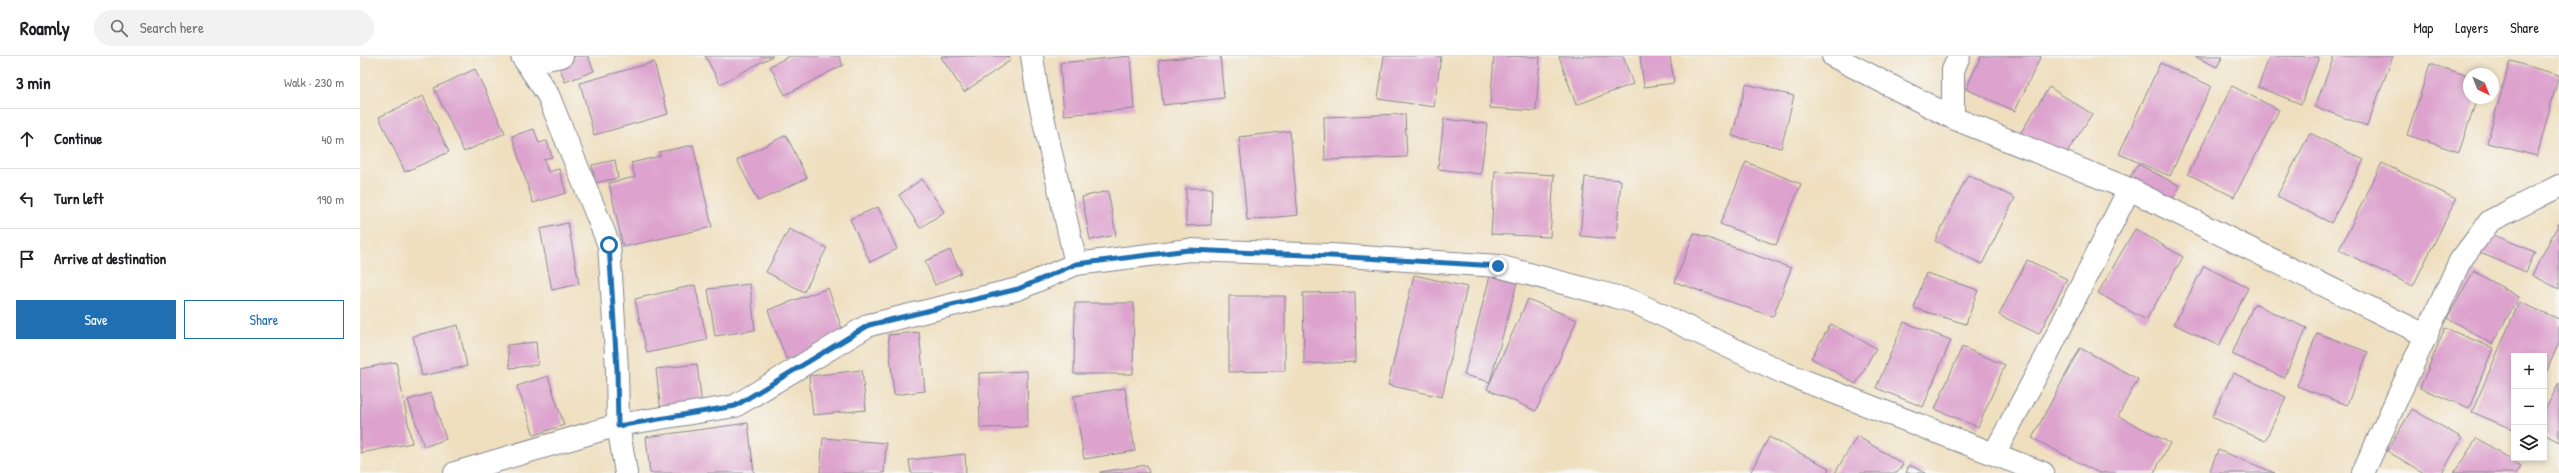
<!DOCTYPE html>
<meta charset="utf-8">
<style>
:root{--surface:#fff;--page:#f2f2f2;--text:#202124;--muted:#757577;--line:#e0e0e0;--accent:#1f6fb2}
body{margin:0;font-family:"Patrick Hand",sans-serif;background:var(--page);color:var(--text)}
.controls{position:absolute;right:12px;bottom:12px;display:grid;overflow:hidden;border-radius:0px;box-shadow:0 2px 6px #0003}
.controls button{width:36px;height:36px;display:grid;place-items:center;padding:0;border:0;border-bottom:1px solid var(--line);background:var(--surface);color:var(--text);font:20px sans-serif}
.compass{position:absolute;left:2103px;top:12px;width:36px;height:36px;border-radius:50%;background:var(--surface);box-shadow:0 2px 6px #0003;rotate:137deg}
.stop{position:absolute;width:12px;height:12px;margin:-9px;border:3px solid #1f6fb2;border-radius:50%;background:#fff}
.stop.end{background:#1f6fb2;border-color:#fff;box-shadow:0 1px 4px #0008}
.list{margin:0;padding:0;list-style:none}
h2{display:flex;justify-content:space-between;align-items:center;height:52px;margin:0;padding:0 16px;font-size:17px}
h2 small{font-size:13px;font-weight:400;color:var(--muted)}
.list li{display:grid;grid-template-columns:26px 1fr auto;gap:12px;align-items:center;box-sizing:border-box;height:60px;padding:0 16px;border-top:1px solid var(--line)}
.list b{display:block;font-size:15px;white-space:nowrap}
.list em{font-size:13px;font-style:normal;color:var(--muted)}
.actions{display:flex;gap:8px;padding:12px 16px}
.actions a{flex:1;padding:9px 0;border:1px solid var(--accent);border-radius:0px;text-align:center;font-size:14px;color:var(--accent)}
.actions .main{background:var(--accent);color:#fff}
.icon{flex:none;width:22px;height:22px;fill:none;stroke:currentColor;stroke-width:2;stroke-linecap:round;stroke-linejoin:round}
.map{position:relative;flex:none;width:2199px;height:417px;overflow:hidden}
header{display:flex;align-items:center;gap:24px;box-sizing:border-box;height:56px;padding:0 20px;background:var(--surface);border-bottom:1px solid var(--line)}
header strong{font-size:19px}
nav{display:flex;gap:22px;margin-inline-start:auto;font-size:14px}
.search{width:280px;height:36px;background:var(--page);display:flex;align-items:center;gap:10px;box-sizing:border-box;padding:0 14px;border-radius:22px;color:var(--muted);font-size:15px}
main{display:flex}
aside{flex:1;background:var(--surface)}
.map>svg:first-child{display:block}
</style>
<header>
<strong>Roamly</strong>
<div class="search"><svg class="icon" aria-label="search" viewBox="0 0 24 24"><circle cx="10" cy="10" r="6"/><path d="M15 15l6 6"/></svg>Search here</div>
<nav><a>Map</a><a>Layers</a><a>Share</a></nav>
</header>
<main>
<aside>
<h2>3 min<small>Walk · 230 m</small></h2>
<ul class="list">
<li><svg class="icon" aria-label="ahead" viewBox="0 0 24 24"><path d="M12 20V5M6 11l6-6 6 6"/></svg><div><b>Continue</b></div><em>40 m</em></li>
<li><svg class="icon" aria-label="left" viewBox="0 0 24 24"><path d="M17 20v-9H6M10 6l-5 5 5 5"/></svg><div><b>Turn left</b></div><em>190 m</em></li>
<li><svg class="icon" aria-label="arrive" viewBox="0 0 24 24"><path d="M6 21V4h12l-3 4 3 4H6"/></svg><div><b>Arrive at destination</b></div></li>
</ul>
<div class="actions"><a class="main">Save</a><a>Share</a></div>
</aside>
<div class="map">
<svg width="2199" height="417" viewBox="0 0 2199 417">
<rect width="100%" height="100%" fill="#f6f6f2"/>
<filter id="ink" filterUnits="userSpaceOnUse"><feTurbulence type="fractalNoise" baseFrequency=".025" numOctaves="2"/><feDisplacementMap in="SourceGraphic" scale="8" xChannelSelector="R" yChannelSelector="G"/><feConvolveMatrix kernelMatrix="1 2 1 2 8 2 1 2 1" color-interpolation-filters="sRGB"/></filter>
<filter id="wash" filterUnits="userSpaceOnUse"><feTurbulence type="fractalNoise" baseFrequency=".012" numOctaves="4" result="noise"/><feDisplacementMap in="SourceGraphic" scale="16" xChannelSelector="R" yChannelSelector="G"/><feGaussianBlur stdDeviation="0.9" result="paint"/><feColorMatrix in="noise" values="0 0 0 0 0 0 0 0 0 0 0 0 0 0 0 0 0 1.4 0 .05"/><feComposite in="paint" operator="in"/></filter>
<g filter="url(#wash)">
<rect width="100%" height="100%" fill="#efdfbf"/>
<g id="blocks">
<path fill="#dda3ce" d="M216 0H228L234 15 205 26 198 7Z
M345 0H413L360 28Z
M430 0H479L483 9 425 39 410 10Z
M582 0H648L651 4 604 36 581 1Z
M770 0 774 53 704 59 700 7Z
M844 0H860L864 42 803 49 799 4Z
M1024 0H1081L1074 51 1018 43Z
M1134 0 1180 1 1176 55 1130 52Z
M1199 0H1263L1273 28 1216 49Z
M1280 0H1310L1314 27 1284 31Z
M1621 0H1681L1655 55 1606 33Z
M1834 0H1863L1857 11Z
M1910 0 1959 1 1941 48 1898 31Z
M1974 0H2033L2007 70 1955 51Z
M2150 5 2199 19 2177 100 2127 87Z
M294 6 308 58 234 79 220 27Z
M1800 7 1851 30 1810 120 1759 98Z
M2070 8 2109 20V42H2117L2099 96 2047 79Z
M115 13 145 77 104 96 74 32Z
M1386 28 1434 40 1421 92 1372 80Z
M1872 30 1919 54 1874 141 1828 118Z
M1689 31 1732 58 1702 104 1660 78Z
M63 40 89 96 45 116 19 61Z
M1045 58 1047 101 965 104 964 61Z
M1084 63 1127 68 1121 118 1078 113Z
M174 73 179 87 187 85 192 101 184 103 188 116 199 113 206 137 173 147 152 80Z
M930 75 938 159 887 164 879 81Z
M1950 77 2004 104 1971 167 1917 140Z
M426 79 447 122 398 145 377 104Z
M333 89 352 171 263 191 249 127 275 121 271 107 300 100 299 96Z
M255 104 258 122 235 127 232 109Z
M1386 106 1441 128 1416 189 1360 168Z
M2022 107 2096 143 2053 230 1979 194Z
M1778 108 1820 130 1811 147 1769 123Z
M1135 115 1194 119 1190 181 1131 178Z
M1608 119 1655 142 1622 208 1575 185Z
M1225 121 1261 124 1256 183 1220 180Z
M562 123 584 156 560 172 539 139Z
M826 132H852L851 169 826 170Z
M748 135 756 179 730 184 722 141Z
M518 151 537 193 510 206 490 163Z
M208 167 219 228 192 234 180 173Z
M2199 167V233L2172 219Z
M429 173 467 192 444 236 406 216Z
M1775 173 1823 201 1786 264 1738 237Z
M1334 177 1431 212 1413 261 1315 226Z
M2129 177 2175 196 2166 216 2120 197Z
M590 194 601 217 575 229 565 205Z
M1667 204 1707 223 1679 278 1639 259Z
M1844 210 1888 232 1859 290 1814 268Z
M2114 215 2159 241 2132 288 2087 262Z
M1566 217 1618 234 1606 268 1554 252Z
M1054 219 1107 231 1082 341 1028 329Z
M1130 220 1157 227 1130 326 1104 319Z
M390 228 395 274 355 280 348 233Z
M335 229 347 284 287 297 275 243Z
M468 232 485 282 426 303 408 254Z
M995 236 996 306 944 308 943 237Z
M869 240H925V315L869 316Z
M1168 243 1217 264 1176 355 1127 333Z
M2159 246 2199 263V286L2184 322V300H2154V374L2112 356Z
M715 247H774L773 318H714Z
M1894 248 1947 272 1924 322 1872 298Z
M1544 266 1591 284 1563 351 1516 332Z
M1471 268 1516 292 1496 328 1451 302Z
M98 269 107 310 62 320 53 280Z
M2085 272 2133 292 2109 352 2060 332Z
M559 276 565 335 534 339 528 279Z
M1957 277 2008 296 1987 349 1937 330Z
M176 286 178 309 150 312 147 289Z
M1602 291 1645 309 1618 371 1575 353Z
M1720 292 1778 323 1758 360 1810 387 1794 417H1739L1672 382Z
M36 306 52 387 1 397 0 313Z
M337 308 342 350 301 356 296 313Z
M502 314 506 354 453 359 449 320Z
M667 315 668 371 620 372 619 317Z
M1873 317 1926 341 1905 385 1852 361Z
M188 320 204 369 174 379 157 330Z
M2199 327V386L2184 378V356Z
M765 332 775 395 724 403 714 340Z
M71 337 86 383 64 391 48 344Z
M2052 353 2102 382 2082 417H2064L2027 395Z
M388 367 394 417H290L286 381Z
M1497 380 1543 408 1537 417H1475Z
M1409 381 1469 412 1467 417H1390Z
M463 382 526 387 524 417H460Z
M2117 382 2161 410 2157 417H2094Z
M1858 394 1915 417H1849Z
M605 398 606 417H551L549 404Z
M787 409 789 417H740V416Z
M1549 409 1566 417H1546Z"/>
</g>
</g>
<g filter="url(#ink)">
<use href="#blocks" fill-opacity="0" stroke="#85878e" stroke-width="1"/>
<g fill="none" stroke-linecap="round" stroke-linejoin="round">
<g stroke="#85878e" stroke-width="24">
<path id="minor" d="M162 0 188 39 249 189 257 313 258 369 266 417
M672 0 677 34 716 208
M1473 0 1593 62 1769 133 2067 280
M167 7 202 0
M1593 62V14L1599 0
M1634 398 1684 305 1769 133
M95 417 258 369 375 350 509 269 658 233 716 208 829 194 971 199 1138 210 1272 245 1424 317 1683 417
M2003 417 2100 205 2130 165 2199 130"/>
</g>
<use href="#minor" stroke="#fff" stroke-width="22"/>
</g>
</g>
<g fill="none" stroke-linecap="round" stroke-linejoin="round" filter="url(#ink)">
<path stroke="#1f6fb2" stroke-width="5" d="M249 189 257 313 258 370 375 350 509 269 658 233 716 208 829 194 971 200 1138 210"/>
</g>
</svg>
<div class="controls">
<button>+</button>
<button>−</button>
<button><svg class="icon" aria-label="layers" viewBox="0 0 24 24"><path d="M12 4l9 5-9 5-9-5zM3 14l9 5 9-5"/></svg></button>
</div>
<svg class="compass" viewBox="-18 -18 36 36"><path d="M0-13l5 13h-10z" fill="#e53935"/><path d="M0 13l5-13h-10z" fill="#757577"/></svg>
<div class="stop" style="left:249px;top:189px"></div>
<div class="stop end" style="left:1138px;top:210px"></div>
</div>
</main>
